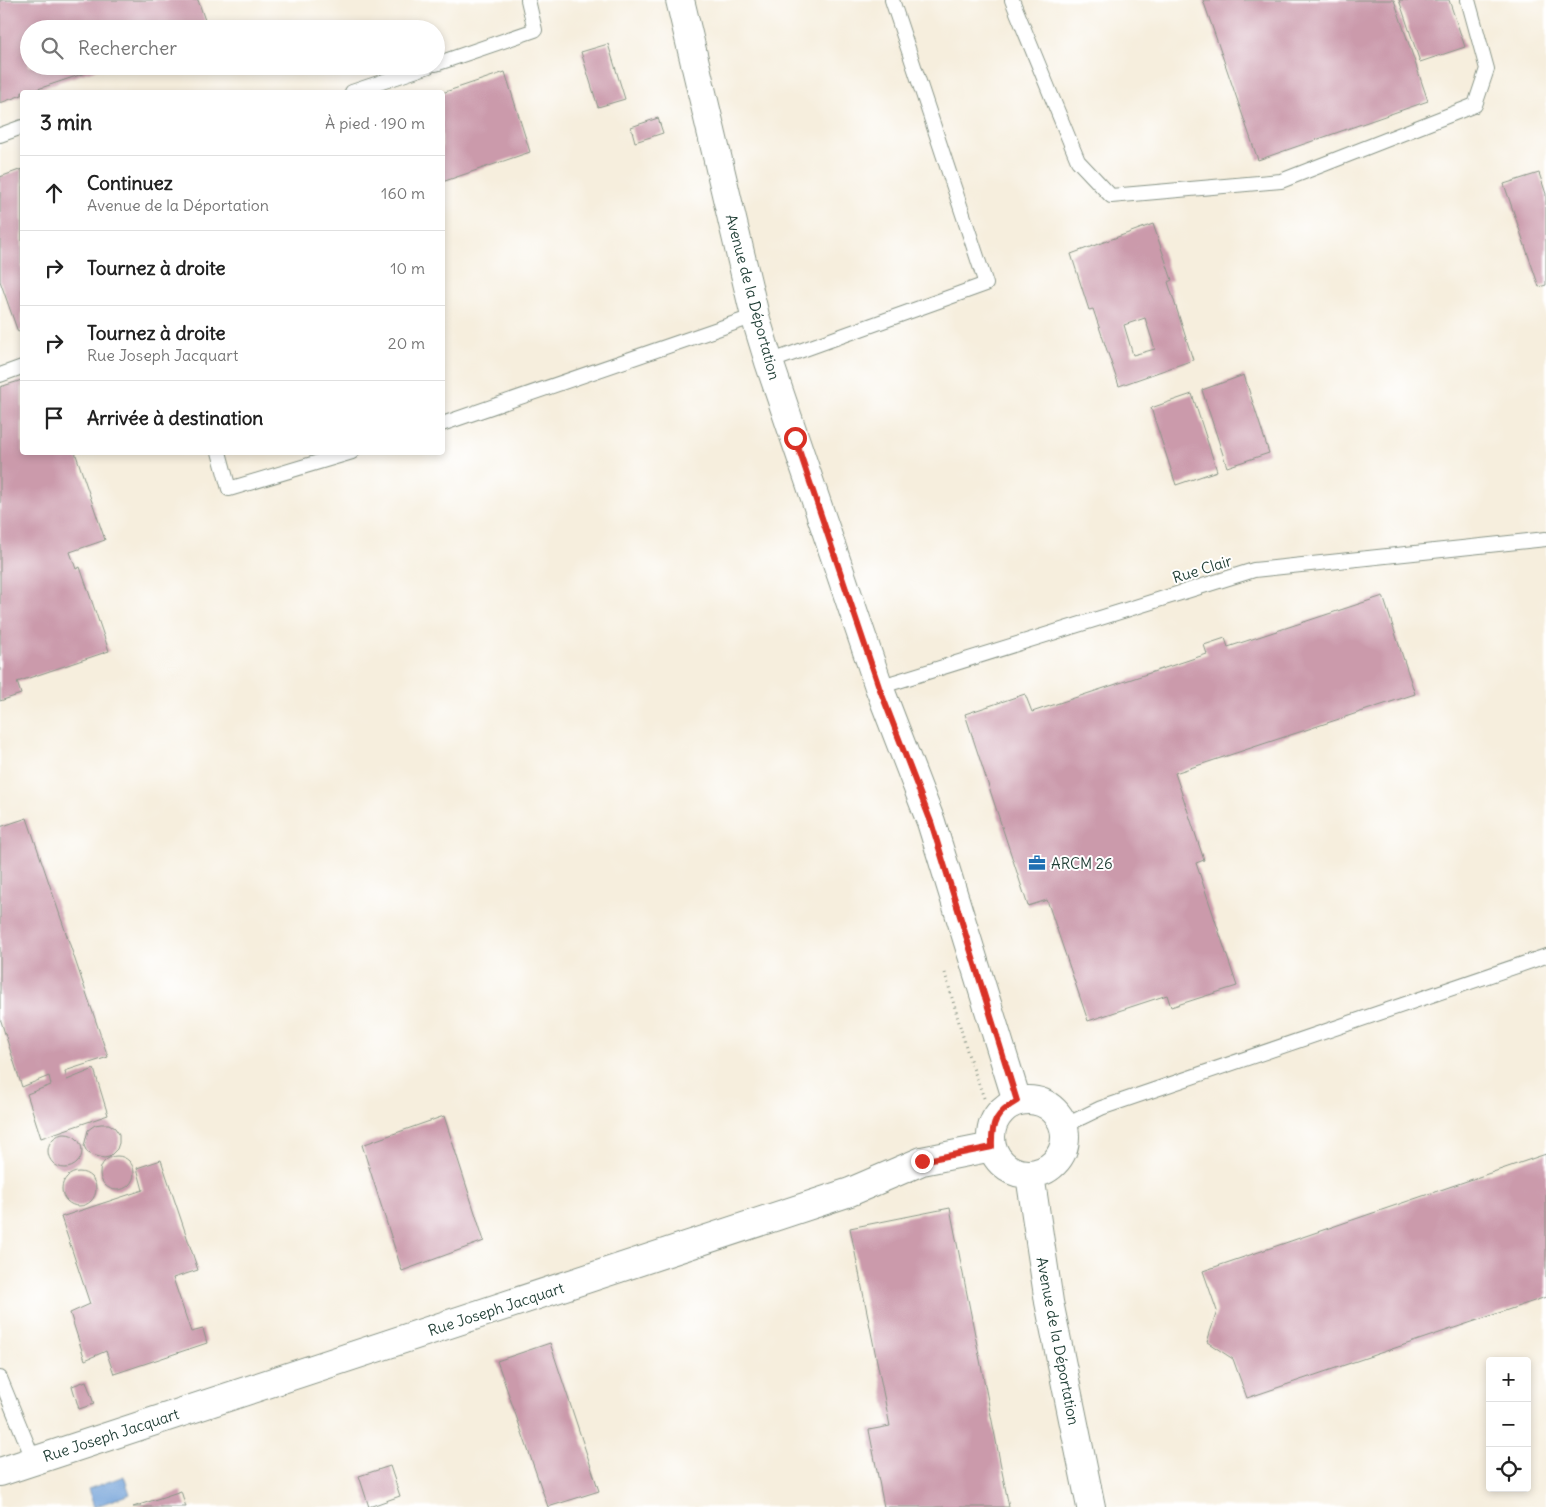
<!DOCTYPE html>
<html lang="fr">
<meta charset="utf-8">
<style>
:root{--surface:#fff;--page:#f6f6f6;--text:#222;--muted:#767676;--line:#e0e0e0}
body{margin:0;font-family:Delius,sans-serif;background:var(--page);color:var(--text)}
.controls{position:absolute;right:15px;bottom:15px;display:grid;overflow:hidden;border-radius:5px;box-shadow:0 2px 8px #0003}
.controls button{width:45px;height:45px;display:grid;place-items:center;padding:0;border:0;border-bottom:1px solid var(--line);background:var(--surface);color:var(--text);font:25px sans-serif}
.stop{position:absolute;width:15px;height:15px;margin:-11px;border:4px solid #d93025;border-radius:50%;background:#fff}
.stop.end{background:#d93025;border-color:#fff;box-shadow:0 1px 5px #0008}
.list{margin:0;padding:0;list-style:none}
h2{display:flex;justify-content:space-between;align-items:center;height:65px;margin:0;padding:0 20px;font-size:21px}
h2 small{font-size:16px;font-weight:400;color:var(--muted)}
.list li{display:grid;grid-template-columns:32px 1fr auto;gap:15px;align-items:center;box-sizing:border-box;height:75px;padding:0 20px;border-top:1px solid var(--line)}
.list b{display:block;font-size:19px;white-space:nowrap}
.list p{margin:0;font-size:16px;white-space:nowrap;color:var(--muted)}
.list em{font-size:16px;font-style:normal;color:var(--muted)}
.icon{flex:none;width:28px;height:28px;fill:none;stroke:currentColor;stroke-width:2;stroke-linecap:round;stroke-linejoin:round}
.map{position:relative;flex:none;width:1546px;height:1507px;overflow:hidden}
.search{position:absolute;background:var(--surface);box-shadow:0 2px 8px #0003;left:20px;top:20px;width:425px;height:55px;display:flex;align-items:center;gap:12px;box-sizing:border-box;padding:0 18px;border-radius:28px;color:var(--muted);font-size:19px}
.panel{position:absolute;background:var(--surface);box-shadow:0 2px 8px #0003;left:20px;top:90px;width:425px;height:365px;border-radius:5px}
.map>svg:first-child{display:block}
</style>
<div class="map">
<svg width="1546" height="1507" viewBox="0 0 1546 1507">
<rect width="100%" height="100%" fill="#fff"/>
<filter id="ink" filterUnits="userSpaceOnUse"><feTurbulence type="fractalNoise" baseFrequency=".02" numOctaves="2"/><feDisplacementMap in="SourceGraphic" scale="10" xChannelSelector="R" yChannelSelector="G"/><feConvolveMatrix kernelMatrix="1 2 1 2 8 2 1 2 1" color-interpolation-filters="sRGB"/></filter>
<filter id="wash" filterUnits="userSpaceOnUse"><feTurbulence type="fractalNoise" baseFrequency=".0096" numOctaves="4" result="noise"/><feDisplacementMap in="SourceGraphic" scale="20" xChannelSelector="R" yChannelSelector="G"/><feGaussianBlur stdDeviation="1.12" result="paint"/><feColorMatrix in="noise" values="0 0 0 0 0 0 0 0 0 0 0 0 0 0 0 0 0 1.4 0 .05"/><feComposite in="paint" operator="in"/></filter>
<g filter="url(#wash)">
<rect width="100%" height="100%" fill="#f6eedd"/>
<path fill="#6c9dd6" stroke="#466d85" d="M124 1476 130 1494 94 1507 88 1489Z"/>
<g id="blocks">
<path fill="#cb9aab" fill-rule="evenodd" d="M0 0H198L208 29H29V66L103 67 29 92H22V95L0 103Z
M1203 0H1394L1428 101 1258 160Z
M1399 0H1449L1465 47 1420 62Z
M608 44 625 99 598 107 581 52Z
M505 72 530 152 442 182V93Z
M658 118 663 133 635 142 631 127Z
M22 169V330L18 332 0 281V177Z
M1539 173 1546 194V285L1539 287 1504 184Z
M1153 224 1172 280 1168 282 1193 360 1119 386 1093 309 1089 310 1071 254ZM1145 318 1155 349 1133 355 1124 325Z
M1244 375 1269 453 1227 467 1202 390Z
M22 380V452H75L105 540 70 552 76 569 80 567 109 651 17 682 21 694 0 701V387Z
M1192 394 1217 471 1176 485 1151 408Z
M1383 596 1415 694 1175 773 1204 860 1196 863 1237 986 1171 1007 1167 995 1088 1021 1047 900 1028 906 965 714 1025 694 1032 712 1207 654 1204 645 1225 638 1228 647Z
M27 818 108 1057 65 1071 67 1080 94 1069 108 1115 41 1138 27 1094 51 1085 49 1076 22 1087 0 1018V827Z
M444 1116 484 1241 402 1271 362 1145Z
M101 1124H109L115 1128 119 1134V1143L117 1149 109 1157 104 1158 92 1155 87 1152 84 1146 88 1130 95 1125Z
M48 1151a17 17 0 1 1 34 0a17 17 0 1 1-34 0Z
M1546 1154V1297L1247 1398 1233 1359 1207 1342 1217 1311 1203 1271Z
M100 1173a17 17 0 1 1 34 0a17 17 0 1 1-34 0Z
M161 1160 198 1270 173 1278 191 1332 203 1329 207 1343 114 1374 106 1351 85 1360 70 1313 90 1304 61 1217 143 1190 137 1168Z
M62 1189a17 17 0 1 1 34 0a17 17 0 1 1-34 0Z
M950 1208 1009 1507H884L869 1430 890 1426 850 1228Z
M550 1343 599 1491 548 1507 497 1361Z
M86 1381 94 1404 79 1409 72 1386Z
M390 1466 400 1496 369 1507 359 1476Z
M181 1491 186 1507H133Z"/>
</g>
</g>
<g filter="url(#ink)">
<use href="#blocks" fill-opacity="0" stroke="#8a9688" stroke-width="1"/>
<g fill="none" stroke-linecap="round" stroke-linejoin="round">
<g stroke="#8a9688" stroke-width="16">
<path id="lane" d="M1012 0 1078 161 1111 196 1281 181 1475 105 1487 69 1468 0
M436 64 535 30 528 0
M352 92 429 66
M0 135 22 127
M769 362 986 284 892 0
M0 375 22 367
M442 424 755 316
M219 452 229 489 352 452
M879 687 1254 570 1546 539
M1064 1126 1101 1108 1546 956
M0 1378 34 1461"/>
</g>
<g stroke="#8a9688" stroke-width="30">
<path id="street" d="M680 0 755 316 769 362 879 687 931 822 1017 1101
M991 1137a37 37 0 1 1 74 0a37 37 0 1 1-74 0Z
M1030 1175 1049 1302 1091 1507
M0 1472 850 1192 922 1161 992 1147"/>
</g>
<path stroke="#8a9688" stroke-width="3" stroke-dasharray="1 4" stroke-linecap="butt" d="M945 973 968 1054 984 1098"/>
<use href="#lane" stroke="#fff" stroke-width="14"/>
<use href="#street" stroke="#fff" stroke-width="28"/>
</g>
</g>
<g fill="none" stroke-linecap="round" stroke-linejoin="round" filter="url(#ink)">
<path stroke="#d93025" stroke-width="6" d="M795 438 879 687 931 822 1017 1101C996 1113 991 1123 992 1147L922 1161"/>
</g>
<defs>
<g id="office-bare" transform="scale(1.35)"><path d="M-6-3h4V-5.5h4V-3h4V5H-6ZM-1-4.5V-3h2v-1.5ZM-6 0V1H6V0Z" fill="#1f6fb2" stroke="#fff" stroke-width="2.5" paint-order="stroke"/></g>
</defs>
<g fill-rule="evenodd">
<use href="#office-bare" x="1037" y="863"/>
</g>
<g text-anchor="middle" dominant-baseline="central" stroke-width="4" stroke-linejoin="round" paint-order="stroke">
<g font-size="15" fill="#1f3d34" stroke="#fff">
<text transform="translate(753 297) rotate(75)">Avenue de la Déportation</text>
<text transform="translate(1202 569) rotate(-17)">Rue Clair</text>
<text transform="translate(496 1309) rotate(-18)">Rue Joseph Jacquart</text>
<text transform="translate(1058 1341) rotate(79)">Avenue de la Déportation</text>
<text transform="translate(111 1435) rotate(-18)">Rue Joseph Jacquart</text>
</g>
<g font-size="15" fill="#1f3d34" stroke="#fff" text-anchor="start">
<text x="1051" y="863">ARCM 26</text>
</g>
</g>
</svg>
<div class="controls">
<button>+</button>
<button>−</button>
<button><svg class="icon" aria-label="locate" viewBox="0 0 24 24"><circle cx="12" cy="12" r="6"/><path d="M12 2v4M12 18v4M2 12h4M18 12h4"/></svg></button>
</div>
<div class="stop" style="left:795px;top:438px"></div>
<div class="stop end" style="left:922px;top:1161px"></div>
<div class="search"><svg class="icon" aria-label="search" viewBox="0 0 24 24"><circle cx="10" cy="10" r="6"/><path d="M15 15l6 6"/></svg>Rechercher</div>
<section class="panel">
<h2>3 min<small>À pied · 190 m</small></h2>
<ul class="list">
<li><svg class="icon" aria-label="ahead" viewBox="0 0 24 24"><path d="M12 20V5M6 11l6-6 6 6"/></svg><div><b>Continuez</b><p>Avenue de la Déportation</p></div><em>160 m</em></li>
<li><svg class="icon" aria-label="right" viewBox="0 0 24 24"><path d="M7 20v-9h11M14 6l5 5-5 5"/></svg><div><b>Tournez à droite</b></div><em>10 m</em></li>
<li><svg class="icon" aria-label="right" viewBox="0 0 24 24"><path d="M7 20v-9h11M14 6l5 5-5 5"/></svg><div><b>Tournez à droite</b><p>Rue Joseph Jacquart</p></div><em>20 m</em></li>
<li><svg class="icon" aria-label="arrive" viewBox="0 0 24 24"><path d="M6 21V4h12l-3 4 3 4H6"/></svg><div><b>Arrivée à destination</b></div></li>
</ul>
</section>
</div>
